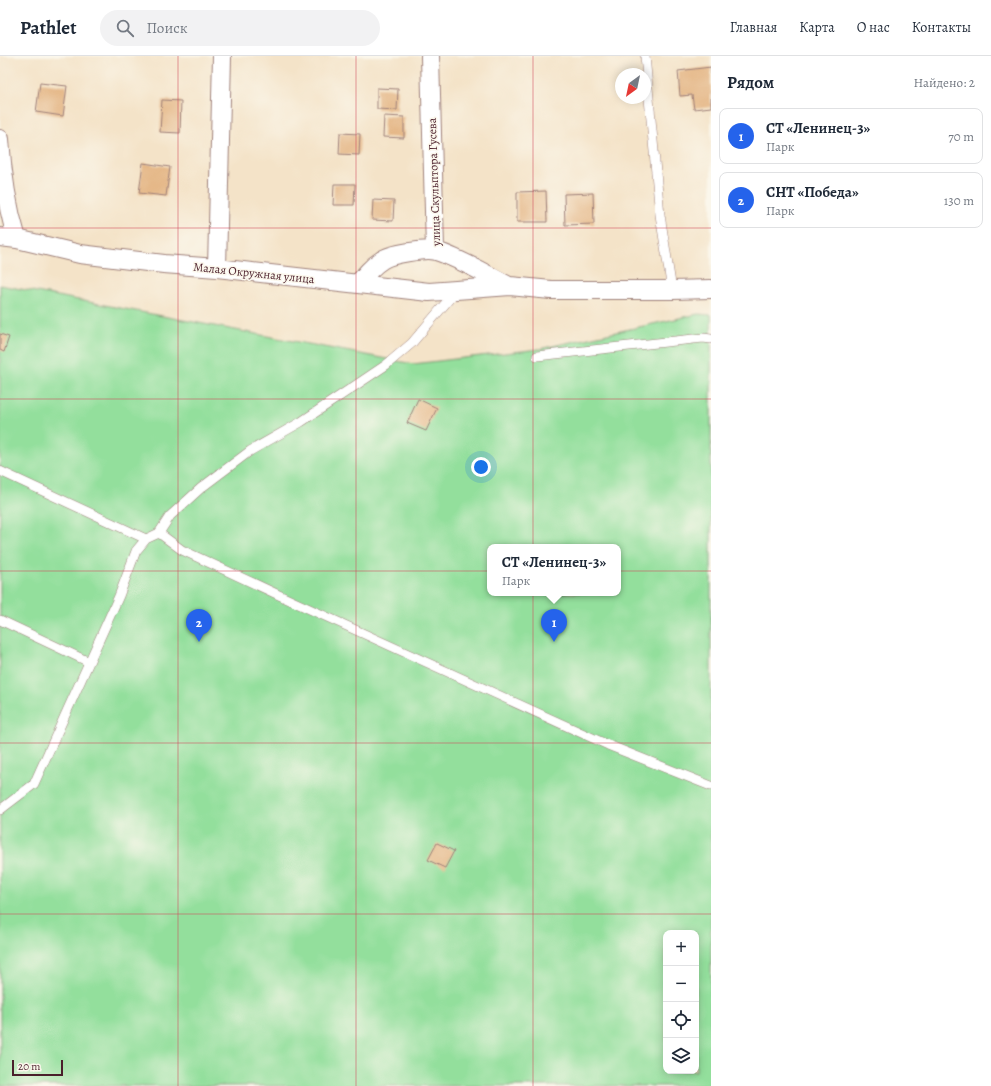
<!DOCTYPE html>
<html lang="ru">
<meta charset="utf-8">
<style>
:root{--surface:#fff;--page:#f2f2f3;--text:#1f2937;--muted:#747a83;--line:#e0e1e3;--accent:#2563eb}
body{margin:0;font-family:Alegreya,serif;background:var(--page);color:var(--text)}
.controls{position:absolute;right:12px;bottom:12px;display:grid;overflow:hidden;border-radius:8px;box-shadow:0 2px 10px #0003}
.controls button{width:36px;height:36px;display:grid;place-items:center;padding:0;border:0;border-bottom:1px solid var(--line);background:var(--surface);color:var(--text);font:20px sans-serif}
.compass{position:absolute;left:615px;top:12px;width:36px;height:36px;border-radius:50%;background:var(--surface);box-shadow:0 2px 10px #0003;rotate:213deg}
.scale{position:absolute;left:12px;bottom:10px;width:51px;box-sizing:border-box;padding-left:4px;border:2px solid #4a1f2b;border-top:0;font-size:11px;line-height:14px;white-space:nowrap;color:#4a1f2b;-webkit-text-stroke:3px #fbf7ec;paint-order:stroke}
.you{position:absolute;left:481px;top:411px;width:14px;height:14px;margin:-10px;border:3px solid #fff;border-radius:50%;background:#1a73e8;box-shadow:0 0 0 6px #1a73e833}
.badge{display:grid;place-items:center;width:26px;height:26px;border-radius:50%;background:var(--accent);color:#fff;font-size:13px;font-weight:700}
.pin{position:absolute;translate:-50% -33px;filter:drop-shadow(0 1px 2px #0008)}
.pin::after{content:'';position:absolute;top:21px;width:14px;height:12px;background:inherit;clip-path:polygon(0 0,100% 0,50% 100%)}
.popup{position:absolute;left:487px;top:488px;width:134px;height:52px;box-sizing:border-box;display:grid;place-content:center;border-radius:8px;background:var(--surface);filter:drop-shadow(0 1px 3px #0005);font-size:13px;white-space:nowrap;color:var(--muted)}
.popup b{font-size:15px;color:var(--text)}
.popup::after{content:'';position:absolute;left:50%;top:100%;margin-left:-8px;border:8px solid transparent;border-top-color:var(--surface)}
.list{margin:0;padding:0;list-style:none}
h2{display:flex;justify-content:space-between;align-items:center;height:52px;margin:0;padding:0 16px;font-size:17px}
h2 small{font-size:13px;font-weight:400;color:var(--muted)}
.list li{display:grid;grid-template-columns:26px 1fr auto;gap:12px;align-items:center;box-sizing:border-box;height:56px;margin:0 8px 8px;padding:0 8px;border:1px solid var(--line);border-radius:8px}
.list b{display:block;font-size:15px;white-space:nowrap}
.list p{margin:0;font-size:13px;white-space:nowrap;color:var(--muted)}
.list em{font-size:13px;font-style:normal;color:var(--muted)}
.icon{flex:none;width:22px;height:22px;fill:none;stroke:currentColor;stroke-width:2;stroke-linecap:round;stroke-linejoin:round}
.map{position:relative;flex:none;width:711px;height:1030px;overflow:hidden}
header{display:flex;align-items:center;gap:24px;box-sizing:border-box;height:56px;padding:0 20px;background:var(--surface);border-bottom:1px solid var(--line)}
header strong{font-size:19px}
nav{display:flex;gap:22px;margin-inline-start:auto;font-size:14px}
.search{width:280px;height:36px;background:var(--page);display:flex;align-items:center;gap:10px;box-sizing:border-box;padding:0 14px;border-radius:22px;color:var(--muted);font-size:15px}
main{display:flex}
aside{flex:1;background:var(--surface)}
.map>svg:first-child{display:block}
</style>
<header>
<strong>Pathlet</strong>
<div class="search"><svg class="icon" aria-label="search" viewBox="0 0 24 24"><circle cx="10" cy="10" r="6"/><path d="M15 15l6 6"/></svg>Поиск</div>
<nav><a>Главная</a><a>Карта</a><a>О нас</a><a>Контакты</a></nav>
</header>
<main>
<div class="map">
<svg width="711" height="1030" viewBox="0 0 711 1030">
<rect width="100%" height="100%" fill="#fbf7ec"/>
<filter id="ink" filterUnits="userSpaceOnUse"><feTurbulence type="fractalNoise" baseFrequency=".025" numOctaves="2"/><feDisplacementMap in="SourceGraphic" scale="8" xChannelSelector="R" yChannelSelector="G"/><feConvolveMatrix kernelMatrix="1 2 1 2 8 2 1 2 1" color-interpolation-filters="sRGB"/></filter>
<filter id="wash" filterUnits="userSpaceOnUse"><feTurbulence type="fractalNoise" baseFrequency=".012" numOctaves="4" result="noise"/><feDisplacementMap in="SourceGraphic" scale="16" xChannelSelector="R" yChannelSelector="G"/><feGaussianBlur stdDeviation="0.9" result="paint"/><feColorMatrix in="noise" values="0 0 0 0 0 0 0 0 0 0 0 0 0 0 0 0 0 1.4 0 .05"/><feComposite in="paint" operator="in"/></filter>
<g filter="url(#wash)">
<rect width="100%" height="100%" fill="#f4e3c8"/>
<path fill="#93df9c" stroke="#6e7f64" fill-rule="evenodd" d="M0 229 413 308 539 293 698 258 711 259V1030H0ZM490 491H618V537H490ZM666 877H696V1015H666Z"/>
<g id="blocks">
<path fill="#e5b888" d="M711 11V51L694 53 692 39 680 40 678 15Z
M40 27 67 30 63 60 36 56Z
M377 32 398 33 397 54 377 53Z
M162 44 181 45 180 77 160 76Z
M384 60 404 61V82L383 81Z
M340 77 360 78 359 99 339 98Z
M143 107 170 111 166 140 139 137Z
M334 128H355L354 149H333Z
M546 135 547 166H517V136Z
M593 137 594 168 565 169 564 138Z
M373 144 394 145 393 165 372 164Z
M0 278 9 281 4 296 0 294Z
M418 343 437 352 426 375 407 367Z
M437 787 454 795 445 812 428 804Z"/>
</g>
</g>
<g filter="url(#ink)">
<use href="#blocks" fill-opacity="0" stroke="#9f817a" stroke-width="1"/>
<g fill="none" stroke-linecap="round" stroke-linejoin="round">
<g stroke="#9f817a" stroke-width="10">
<path id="service" d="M645 0 660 159 672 234
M456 235 412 287 386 309 301 366 250 395 201 432 170 460 159 477 182 494 281 540 608 689 711 730
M537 300 703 282 711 283
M0 415 146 483
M0 564 89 606
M0 754 34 728 119 540 136 495 146 483 159 477"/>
</g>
<g stroke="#9f817a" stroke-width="20">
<path id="minor" d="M430 0 435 194
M0 83C2 118 7 150 17 183
M0 181 17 183 80 198 164 208 217 212 429 236 510 230 551 234H672L711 233
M217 212 222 0
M358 228C365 219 372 210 382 204 390 198 427 192 436 195 461 203 485 218 509 230"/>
</g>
<use href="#service" stroke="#fff" stroke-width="9"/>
<use href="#minor" stroke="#fff" stroke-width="18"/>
</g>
</g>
<path fill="none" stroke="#d1495b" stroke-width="1" stroke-opacity="0.55" d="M178 0V1030M356 0V1030M533 0V1030M0 172H711M0 343H711M0 515H711M0 687H711M0 858H711"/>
<g text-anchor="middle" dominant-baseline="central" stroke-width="3" stroke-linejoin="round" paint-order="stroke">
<g font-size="12" fill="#4a1f2b" stroke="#fbf7ec">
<text transform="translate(434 126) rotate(-92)">улица Скульптора Гусева</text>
<text transform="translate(254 217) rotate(6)">Малая Окружная улица</text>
</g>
</g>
</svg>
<div class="controls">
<button>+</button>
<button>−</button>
<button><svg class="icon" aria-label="locate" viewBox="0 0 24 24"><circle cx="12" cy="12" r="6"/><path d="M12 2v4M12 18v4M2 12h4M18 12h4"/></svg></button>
<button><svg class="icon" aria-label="layers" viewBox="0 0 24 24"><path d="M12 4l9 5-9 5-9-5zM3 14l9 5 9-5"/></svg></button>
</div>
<svg class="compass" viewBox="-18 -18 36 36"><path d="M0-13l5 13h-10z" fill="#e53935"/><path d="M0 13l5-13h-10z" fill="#747a83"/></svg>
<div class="scale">20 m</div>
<div class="you"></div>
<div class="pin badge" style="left:554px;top:586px">1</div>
<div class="popup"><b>СТ «Ленинец-3»</b>Парк</div>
<div class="pin badge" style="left:199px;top:586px">2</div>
</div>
<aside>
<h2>Рядом<small>Найдено: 2</small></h2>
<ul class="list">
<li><span class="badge">1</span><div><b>СТ «Ленинец-3»</b><p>Парк</p></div><em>70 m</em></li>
<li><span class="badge">2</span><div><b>СНТ «Победа»</b><p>Парк</p></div><em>130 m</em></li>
</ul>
</aside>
</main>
